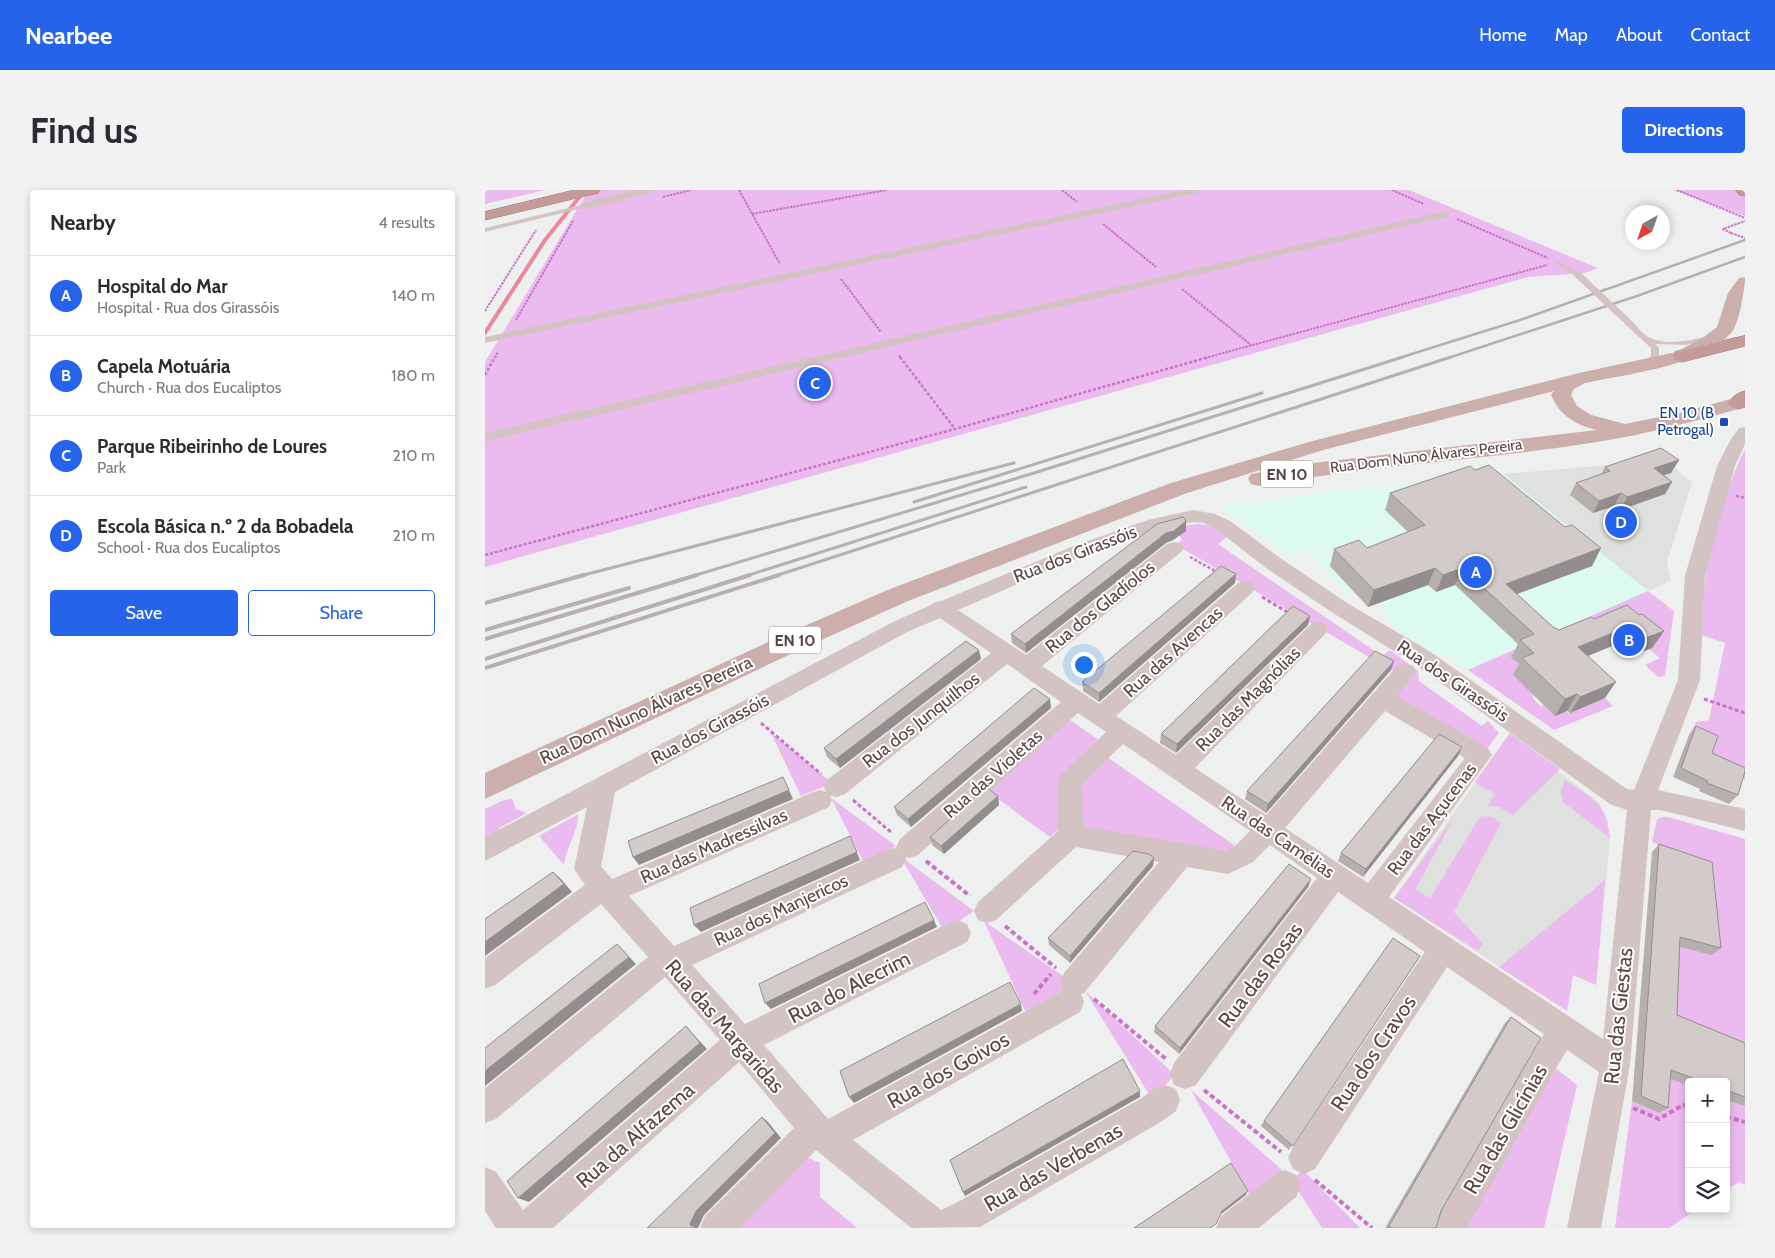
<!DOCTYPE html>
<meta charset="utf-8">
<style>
:root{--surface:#fff;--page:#f2f2f3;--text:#2b2b33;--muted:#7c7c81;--line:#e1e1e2;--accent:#2563eb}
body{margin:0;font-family:Cabin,sans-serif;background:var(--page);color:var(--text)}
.controls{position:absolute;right:15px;bottom:15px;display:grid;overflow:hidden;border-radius:5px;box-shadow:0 2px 8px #0003}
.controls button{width:45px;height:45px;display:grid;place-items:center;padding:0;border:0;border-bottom:1px solid var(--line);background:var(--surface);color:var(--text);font:25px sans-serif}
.compass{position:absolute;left:1140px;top:15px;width:45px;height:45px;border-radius:50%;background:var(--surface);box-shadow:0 2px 8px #0003;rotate:220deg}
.you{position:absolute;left:598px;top:474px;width:18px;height:18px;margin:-12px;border:4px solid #fff;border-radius:50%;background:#1a73e8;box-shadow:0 0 0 8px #1a73e833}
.badge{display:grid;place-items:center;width:32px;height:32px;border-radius:50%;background:var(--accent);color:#fff;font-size:16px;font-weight:700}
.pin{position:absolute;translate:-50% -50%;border:2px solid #fff;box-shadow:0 1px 5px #0006}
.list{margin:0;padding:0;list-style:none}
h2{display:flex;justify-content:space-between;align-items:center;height:65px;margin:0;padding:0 20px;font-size:21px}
h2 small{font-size:16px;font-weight:400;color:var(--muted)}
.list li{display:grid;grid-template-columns:32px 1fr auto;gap:15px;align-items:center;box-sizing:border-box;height:80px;padding:0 20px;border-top:1px solid var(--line)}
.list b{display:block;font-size:19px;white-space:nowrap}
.list p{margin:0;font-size:16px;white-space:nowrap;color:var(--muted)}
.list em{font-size:16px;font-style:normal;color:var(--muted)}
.actions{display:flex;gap:10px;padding:15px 20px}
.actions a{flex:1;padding:11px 0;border:1px solid var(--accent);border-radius:5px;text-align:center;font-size:18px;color:var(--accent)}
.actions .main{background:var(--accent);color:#fff}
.icon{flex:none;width:28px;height:28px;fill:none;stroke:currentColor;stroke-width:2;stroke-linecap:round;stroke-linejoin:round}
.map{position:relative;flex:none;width:1260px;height:1038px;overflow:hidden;border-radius:5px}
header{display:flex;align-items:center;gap:30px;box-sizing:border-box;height:70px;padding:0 25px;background:var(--accent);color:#fff}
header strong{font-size:24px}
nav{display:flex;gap:28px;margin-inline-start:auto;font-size:18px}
.intro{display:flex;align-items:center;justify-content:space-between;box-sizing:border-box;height:120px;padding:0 30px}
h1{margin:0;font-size:35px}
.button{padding:12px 22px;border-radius:5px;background:var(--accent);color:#fff;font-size:18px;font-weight:700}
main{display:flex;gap:30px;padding:0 30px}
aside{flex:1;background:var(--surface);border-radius:5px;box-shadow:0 2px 8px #0003}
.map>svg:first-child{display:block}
</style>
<header>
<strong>Nearbee</strong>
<nav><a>Home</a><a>Map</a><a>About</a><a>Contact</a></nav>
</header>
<div class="intro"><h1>Find us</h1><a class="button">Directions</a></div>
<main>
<aside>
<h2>Nearby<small>4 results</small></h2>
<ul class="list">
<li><span class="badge">A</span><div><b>Hospital do Mar</b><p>Hospital · Rua dos Girassóis</p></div><em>140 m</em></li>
<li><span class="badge">B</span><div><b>Capela Motuária</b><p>Church · Rua dos Eucaliptos</p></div><em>180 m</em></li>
<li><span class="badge">C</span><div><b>Parque Ribeirinho de Loures</b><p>Park</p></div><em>210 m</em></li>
<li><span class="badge">D</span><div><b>Escola Básica n.º 2 da Bobadela</b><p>School · Rua dos Eucaliptos</p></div><em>210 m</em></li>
</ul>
<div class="actions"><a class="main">Save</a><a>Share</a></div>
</aside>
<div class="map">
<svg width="1260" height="1038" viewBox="0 0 1260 1038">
<rect width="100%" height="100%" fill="#edf0ee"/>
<path fill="#dfe1df" d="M1166 261 1195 281 1193 282 1207 292 1182 373 1186 391 1163 401 1018 284 1125 275Z
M1025 543 1114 613 1122 629 1125 648 1111 795 1088 785 1082 821 909 708Z"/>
<path fill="#dcfaef" d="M1018 284 1163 401 983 480 964 467 942 460 906 435 897 412 883 417 865 398 859 400 822 360 804 366 736 318 807 306Z"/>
<path fill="#ebbaee" d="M0 0H60L0 14Z
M104 0H924L1113 78 1100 83 1043 87 0 377V172Z
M1188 0H1260V26Z
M1260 259V590L1219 572 1204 545 1211 532 1224 530 1240 453 1217 445C1218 427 1218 409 1220 391 1226 348 1241 298 1260 259Z
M711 334 726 335 743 346 733 354 897 466 905 460 933 481 934 491 997 536 1003 531 1014 543 1001 560 900 501 908 481 691 355 697 349 691 342 699 336Z
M1163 401 1189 421 1180 486 1173 487 1160 475 1175 468 1164 459 1166 458 1146 441 1027 467 1040 480 1049 505 1047 507 1055 516 1059 515 1085 523 1120 508 1128 516 1069 540 983 480Z
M582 528 614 550 574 589V639L565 647 498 598Z
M286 543 347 593 316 606Z
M1025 543 1075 579 1028 625 1014 617 1003 616 1010 604 990 592Z
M619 565 756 660 743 669 589 642V593Z
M1080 590C1109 610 1120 610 1125 648L1078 612 1076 601Z
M346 608 411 656 379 673Z
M27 609 31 619 42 623 14 638 15 646 0 653V619L19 610Z
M93 624C94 641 81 657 79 675L54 646Z
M1001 626 1007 627 1016 633 969 722 998 754 993 761 909 708 968 629 930 700 945 708 995 627Z
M1177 627H1183L1260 649V863L1183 831 1180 657 1167 652 1172 629Z
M415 666 489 721 459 741Z
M1120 690 1111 795 1088 785 1082 821 1014 777Z
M499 731 598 800 542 825Z
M600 801 690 885 667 909Z
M1059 869 1092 895 1059 1038H963Z
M1176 886 1204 896V1019H1212L1184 1038H1130L1147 911 1174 923Z
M706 900 798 981 768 1011Z
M1241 910 1260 916V995L1254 992 1241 1000Z
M319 966 335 973V1007L372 1038H245Z
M818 980 875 1038H837L812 999 800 996Z"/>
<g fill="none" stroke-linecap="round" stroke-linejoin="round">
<path stroke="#eb889f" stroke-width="4" d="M0 143 60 50 100 0"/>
<g stroke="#a87470" stroke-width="1">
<path id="trunk" d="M90 0H115L113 3 0 30V22Z
M1251 0H1260V6L1255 5Z
M1260 146V156L1197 172 1190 170 1188 166 1190 162Z
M1260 201V217L1253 219 1246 217 1243 213C1248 206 1252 203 1260 201Z"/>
</g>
<path stroke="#cb73c6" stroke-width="2" stroke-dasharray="2.5 1" stroke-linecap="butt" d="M254 0 295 74
M577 0 592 12
M907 0 939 14
M1192 0 1260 28
M178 7 206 0
M267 24 402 0
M972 29 1063 68
M618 34 671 77
M1246 43 1238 39 1260 31
M356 89 396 142
M697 99 766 155
M0 121 51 40
M31 130 88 31
M414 165 416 168
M10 168 13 162
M720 168 1062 75"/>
<path stroke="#cb73c6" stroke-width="2.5" stroke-dasharray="3 2" stroke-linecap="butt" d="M415 167 470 239
M0 185 10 167
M1251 306 1260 308
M0 365 470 239 724 167
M705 367 732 382"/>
<path stroke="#cb73c6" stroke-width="3" stroke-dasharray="4 2.5" stroke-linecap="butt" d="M777 407 804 423
M1219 509 1260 523
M276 533 336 584
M368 610 407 643"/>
<path stroke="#cb73c6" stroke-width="4" stroke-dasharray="5 3" stroke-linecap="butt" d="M441 671 485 706
M520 736 571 778
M549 804 566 784
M609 809 681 869
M719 900 796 962
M1148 918 1174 929 1198 915 1204 917
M1241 927 1260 932
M830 990 887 1038"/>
<path fill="#d4c3c3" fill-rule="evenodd" d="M104 13 107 15 106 16 0 42V38Z
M1071 72H1075L1095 84 1090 85 1071 74Z
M1139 129H1145C1151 135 1158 145 1165 148 1183 156 1206 150 1224 146L1228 148 1201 155 1170 154 1174 158V165L1168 175H1165L1161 173 1166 165V158L1139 133Z"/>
<path fill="#d4c3c3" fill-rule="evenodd" d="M699 0H715L711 3 0 153V147Z
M961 21 965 24 964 26 0 251V243Z"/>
<path fill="#d4c3c3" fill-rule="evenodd" d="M150 0H170L168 2 104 19 98 15 100 12Z
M1260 237V254L1250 276 1220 386 1215 490 1173 600 1260 619V641L1175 620H1166L1145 875 1116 1038H1082L1114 882 1082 860 1070 880 982 1038H947L952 1026 1059 844 962 777 830 979 819 984 808 979 803 968 808 957 940 762 853 702 711 895 700 899 689 895 685 884 689 873 832 688 785 655 768 672 743 684 702 677 599 803 596 804 599 812 595 822 368 950 456 1020 471 1013 657 908 669 899 680 895 691 899 695 910 691 921 679 930 495 1037 426 1038 331 960 255 1038H215L220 1026 309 938 254 872 68 1038H11L0 1021V977L11 982 38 1020 235 850 180 787 11 929 0 933V898L163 767 116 714 10 795 0 799V768L100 695 89 679 102 617 0 671V647L408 432 446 415 448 413 456 411 591 355 663 330 708 320 730 324 745 331 795 368 862 413 944 461 1142 599 1149 600 1193 490 1200 386 1232 276 1246 249 1254 238ZM708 332 719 333 731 339 781 378 848 423 928 473 1125 614 1142 620 1118 849 904 707 1007 565 1003 558 912 506 931 482 928 476 920 474 912 476 781 625 710 578 840 444 843 439 840 434 833 432 826 434 691 565 631 526 767 403 770 398 767 393 760 391 753 393 614 514 557 476 696 362 699 358 696 354 689 352 682 354 541 465 473 420C550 387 626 349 708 332ZM455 428 506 463 342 590 339 597 341 602 335 600 326 603 127 689 116 676 130 602 422 442ZM522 474 576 512 415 649 411 657 412 659 408 658 399 661 189 756 144 706 344 617 347 610 345 605 351 607 360 604ZM900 521 980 568 883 693 800 638ZM593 523 621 542 577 584 573 591V641L493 712 489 721 493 730 502 733 511 730 591 657 674 672 579 783 575 793 578 801 343 929 279 855 482 752 486 743 482 734 472 730 462 734 260 834 207 775 417 677 421 669 420 667 424 668 433 665ZM638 554 765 641 750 656 741 661 598 636 597 594Z
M800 980 811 985 816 996 811 1007 774 1038H731L736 1026 789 985Z"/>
<path fill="#ccaeac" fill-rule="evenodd" d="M1260 87C1260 99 1254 133 1247 142 1217 176 1143 184 1100 193L1089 199 1086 205 1092 216 1106 225 1140 234 1199 222 1260 205V217C1212 231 1162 244 1112 252 1000 270 886 275 774 296L766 294 763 289 766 284 828 273 1112 240C1091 235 1075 226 1066 205L1069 201 838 260 702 303 423 411 312 461 0 609V583L294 447 405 399 686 293 824 252 1094 183 1191 162 1219 147 1232 137 1243 103 1254 88Z"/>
<use href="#trunk" fill="#c49b98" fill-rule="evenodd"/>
<path stroke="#b7b0af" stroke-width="2.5" d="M914 168 1035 130 1260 50
M963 168 1152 106 1260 67"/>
<path stroke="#b7b0af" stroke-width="3" d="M429 312 777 203
M95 386 529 273
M208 386 549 283 918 167
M261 386 541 297
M290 386 966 167"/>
<path stroke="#b7b0af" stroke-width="4" d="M0 413 99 385
M0 440 144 398
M0 449 212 385
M0 469 265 385
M0 478 294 385"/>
<path stroke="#cb73c6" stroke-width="2" stroke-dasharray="2.5 1" stroke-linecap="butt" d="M1246 43 1260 48"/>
<path stroke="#d4c3c3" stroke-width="7" d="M1092 84 1142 131"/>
</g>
<path fill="#b5afae" d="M1194 270 1186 283 1179 285 1187 292 1180 304 1135 320 1129 316 1108 323 1085 305 1091 293 1116 284 1120 277Z
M990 280 1080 337 1116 358 1107 376 1032 404 1068 437 1074 440 1109 429 1154 425 1179 441 1167 458 1148 465 1134 453 1103 466 1120 508 1085 523 1082 521 1070 526 1028 485 1034 474 1026 467 1033 454 970 395 951 402 943 395 883 417 845 376 849 359 882 358 923 342 900 320 905 303Z
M701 341 688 350 681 353 541 463 527 453 526 444Z
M751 384 750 393 614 512 598 501 597 492Z
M825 426 823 435 691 563 675 553 676 544Z
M496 469 355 578 342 567 339 558Z
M906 480 781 623 760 609 762 601Z
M566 518 426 637 412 625 409 617Z
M1211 536 1253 605 1244 614 1214 601 1215 599 1188 587 1204 545Z
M973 566 878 687 853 671 856 663Z
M513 606 514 615 459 664 447 655 445 647Z
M1174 654 1236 758 1227 765 1195 757 1192 825 1260 853V916L1241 910V892H1204V896L1185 889 1183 918 1174 923 1147 911 1167 662Z
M669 668 668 676 585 773 564 755 563 748Z
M826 689 823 697 694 864 669 842 670 836Z
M935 766 804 960 776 936 779 931Z
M1026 827 951 1038H900L1020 833Z"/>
<path fill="#938e8d" d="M1194 270 1186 283 1161 291 1169 278Z
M1187 292 1180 304 1135 320 1142 307Z
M1136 303 1129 316 1108 323 1114 311Z
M701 331V341L688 350 681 353 541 463 540 454 681 343Z
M1116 358 1107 376 1013 411 1021 394Z
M950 378 943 395 883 417 889 400Z
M977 378 970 395 951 402 958 385Z
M751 384 750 393 614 512V503Z
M825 426 823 435 691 563 692 554Z
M1145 436 1134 453 1083 474 1093 457Z
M1179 441 1167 458 1148 465 1160 448Z
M494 460 496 469 355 578 351 569Z
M909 471 906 480 781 623 783 614Z
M1131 492 1120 508 1085 523 1095 507Z
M1092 504 1082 521 1070 526 1080 509Z
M565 509 566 518 426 637 423 629Z
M977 557 973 566 878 687 881 679Z
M298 587 308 609 154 675 148 667Z
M513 606 514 615 459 664 456 656Z
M365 646 375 670 216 742 209 735Z
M669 668 668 676 585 773V766Z
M68 682 76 689 87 702 0 766V752Z
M826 689 823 697 694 864 695 858Z
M449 730 452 737 286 819 280 813Z
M132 754 151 774 0 896V881Z
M536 814 537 821 369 913 364 907Z
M201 836 207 843 222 859 44 1012 33 1008Z
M655 901V907L480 1006 478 1002Z
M277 927 283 932 296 948 219 1025 213 1038H208L206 1036 205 1034 211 1021Z
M763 1001 761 1005 735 1025 737 1021Z"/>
<path fill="#d2cbca" stroke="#938e8d" d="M1176 258 1194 270 1169 278 1187 292 1142 307 1136 303 1114 311 1091 293 1125 281 1120 277Z
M1004 275 1080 337 1087 335 1116 358 1021 394 1068 437 1074 440 1106 427 1109 429 1142 415 1154 425 1157 424 1179 441 1160 448 1145 436 1093 457 1131 492 1095 507 1092 504 1080 509 1037 468 1049 463 1035 450 1049 444 977 378 958 385 950 378 889 400 849 359 874 350 882 358 940 335 905 303 985 276 990 280Z
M698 327 701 331 689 341 681 343 540 454 526 444 672 334Z
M736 376 751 384 614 503 597 492Z
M808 416 825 426 692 554 676 544Z
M481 451 494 460 351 569 339 558Z
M890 461 909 471 783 614 762 601Z
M549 498 565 509 423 629 409 617Z
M1211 536 1233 546 1227 563 1260 578V581L1253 605 1222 593 1223 591 1196 578Z
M954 544 977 557 881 679 856 663Z
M298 587 304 600 148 667 143 651Z
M501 597 513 606 456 656 445 647Z
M365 646 372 662 209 735 205 718Z
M1174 654 1227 672 1236 758 1195 747 1192 825 1260 853V907L1241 900V892H1218L1186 880 1183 918 1156 906Z
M648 661 664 664 669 668 585 766 563 748Z
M804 674 826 689 695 858 670 836Z
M68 682 79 694 0 752V729Z
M440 712 449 730 280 813 274 794Z
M908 748 935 766 808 956 779 931Z
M132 754 144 767 0 881V858Z
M525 792 536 814 364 907 355 881Z
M1026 827 1056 848 956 1021 951 1038H906L904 1036Z
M201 836 215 853 33 1008 22 991Z
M638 869 655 901 478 1002 465 970Z
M277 927 290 943 211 1021 205 1034 206 1036H210L208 1038H162Z
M746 973 763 1001 737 1021 731 1034 725 1038H649Z"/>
<rect fill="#1a4fb4" stroke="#fff" stroke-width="2" x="1234" y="227" width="10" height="10" rx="2.5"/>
<g text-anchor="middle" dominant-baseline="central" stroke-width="4" stroke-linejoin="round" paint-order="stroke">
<g font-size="15" fill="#164399" stroke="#fff" text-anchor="end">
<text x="1229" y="223">EN 10 (B<tspan x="1229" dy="17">Petrogal)</tspan></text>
</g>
<g font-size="15" fill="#5a4645" stroke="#fff">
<text transform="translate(941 266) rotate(-7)">Rua Dom Nuno Álvares Pereira</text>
</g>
<g fill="#fff" stroke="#8c7e7d" stroke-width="1">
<rect x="776" y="270.5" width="52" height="27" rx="4"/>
<rect x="284" y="436.5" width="52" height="27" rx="4"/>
</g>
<g font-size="16" font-weight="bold" fill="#5a4645">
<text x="802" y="284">EN 10</text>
<text x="310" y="450">EN 10</text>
</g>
<g font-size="18" fill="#5a4645" stroke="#fff">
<text transform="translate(590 364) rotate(-21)">Rua dos Girassóis</text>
<text transform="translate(615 417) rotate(-39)">Rua dos Gladíolos</text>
<text transform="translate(688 462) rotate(-42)">Rua das Avencas</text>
<text transform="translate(968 491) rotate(34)">Rua dos Girassóis</text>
<text transform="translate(763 509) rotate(-45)">Rua das Magnólias</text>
<text transform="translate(161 520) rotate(-25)">Rua Dom Nuno Álvares Pereira</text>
<text transform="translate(436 530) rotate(-38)">Rua dos Junquilhos</text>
<text transform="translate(225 539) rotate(-28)">Rua dos Girassóis</text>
<text transform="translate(508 584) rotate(-41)">Rua das Violetas</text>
<text transform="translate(947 629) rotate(-53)">Rua das Açucenas</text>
<text transform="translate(793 647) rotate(34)">Rua das Camélias</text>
<text transform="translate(229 656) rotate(-24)">Rua das Madressilvas</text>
<text transform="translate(296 720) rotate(-25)">Rua dos Manjericos</text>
</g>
<g font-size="21" fill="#5a4645" stroke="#fff">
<text transform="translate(775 785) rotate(-53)">Rua das Rosas</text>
<text transform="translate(364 797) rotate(-27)">Rua do Alecrim</text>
<text transform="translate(1133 826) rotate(-84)">Rua das Giestas</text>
<text transform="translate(240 836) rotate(49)">Rua das Margaridas</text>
<text transform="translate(888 863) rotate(-56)">Rua dos Cravos</text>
<text transform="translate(463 880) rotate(-29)">Rua dos Goivos</text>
<text transform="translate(1020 939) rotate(-60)">Rua das Glicínias</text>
<text transform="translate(150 945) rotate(-41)">Rua da Alfazema</text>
<text transform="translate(568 977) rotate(-30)">Rua das Verbenas</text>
</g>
</g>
</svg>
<div class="controls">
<button>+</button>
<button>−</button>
<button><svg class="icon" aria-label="layers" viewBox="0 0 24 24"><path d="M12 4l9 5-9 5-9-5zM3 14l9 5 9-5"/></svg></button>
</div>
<svg class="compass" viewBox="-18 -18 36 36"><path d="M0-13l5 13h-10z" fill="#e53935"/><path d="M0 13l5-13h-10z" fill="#7c7c81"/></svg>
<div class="you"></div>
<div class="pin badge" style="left:991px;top:382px">A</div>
<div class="pin badge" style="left:1144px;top:450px">B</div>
<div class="pin badge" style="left:330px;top:193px">C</div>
<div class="pin badge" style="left:1136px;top:332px">D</div>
</div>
</main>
